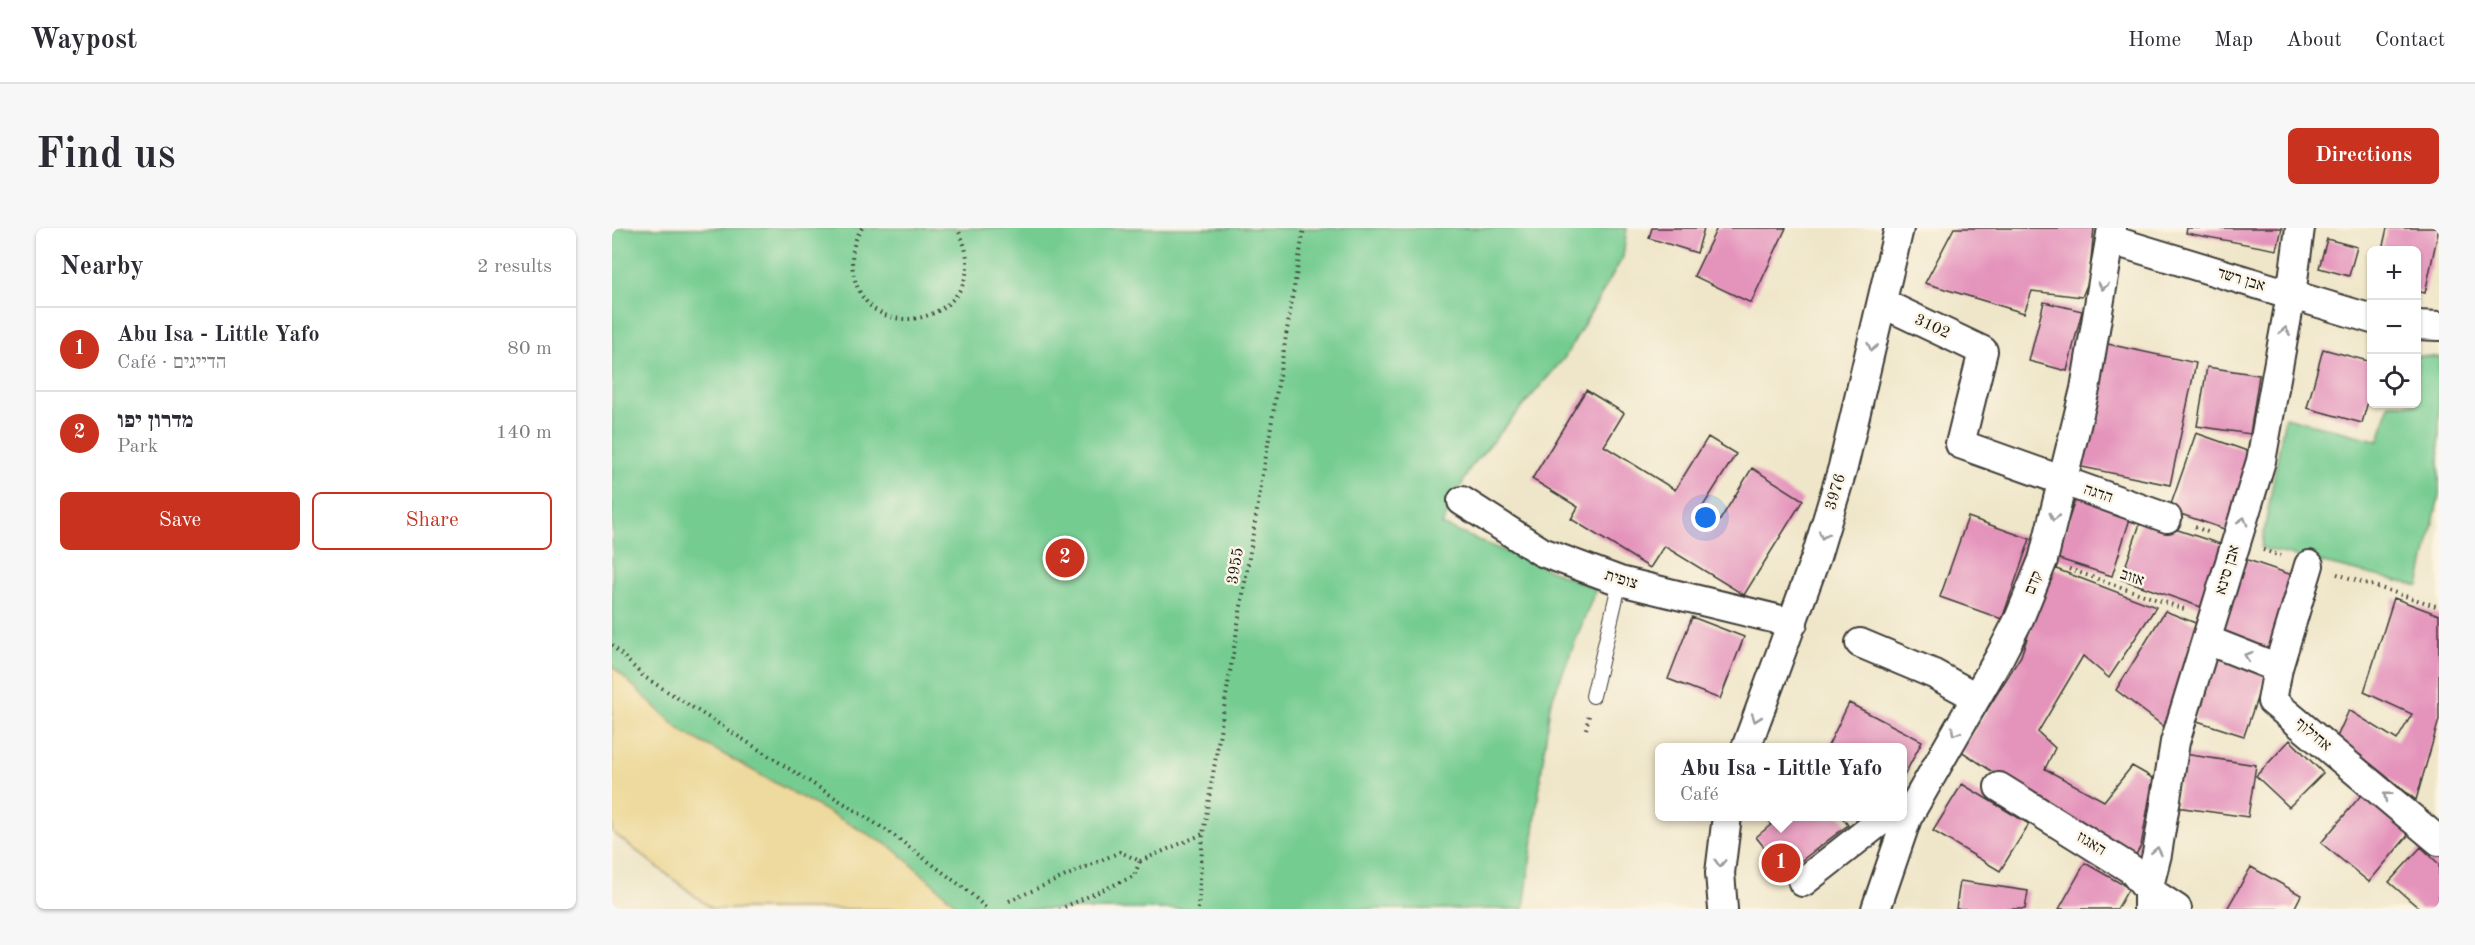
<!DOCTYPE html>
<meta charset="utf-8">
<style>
:root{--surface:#fff;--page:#f7f7f7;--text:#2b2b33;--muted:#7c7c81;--line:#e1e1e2;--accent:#c8321e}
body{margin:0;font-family:"Old Standard TT","Frank Ruhl Libre",serif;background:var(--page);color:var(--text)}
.controls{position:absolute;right:18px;top:18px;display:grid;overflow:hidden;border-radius:9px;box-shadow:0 2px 4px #0004}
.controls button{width:54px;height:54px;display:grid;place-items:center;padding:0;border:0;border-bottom:2px solid var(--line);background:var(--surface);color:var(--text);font:30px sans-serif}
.you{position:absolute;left:1094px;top:290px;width:21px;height:21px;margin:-15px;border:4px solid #fff;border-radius:50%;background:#1a73e8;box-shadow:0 0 0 9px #1a73e833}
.badge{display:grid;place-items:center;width:39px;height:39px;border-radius:50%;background:var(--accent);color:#fff;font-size:20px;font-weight:700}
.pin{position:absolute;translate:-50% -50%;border:3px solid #fff;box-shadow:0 2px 6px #0006}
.popup{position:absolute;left:1043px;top:515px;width:252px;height:78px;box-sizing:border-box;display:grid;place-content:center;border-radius:9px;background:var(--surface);filter:drop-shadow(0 2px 4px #0005);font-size:20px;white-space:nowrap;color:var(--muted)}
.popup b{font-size:22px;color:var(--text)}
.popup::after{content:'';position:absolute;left:50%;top:100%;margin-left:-12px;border:12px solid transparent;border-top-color:var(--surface)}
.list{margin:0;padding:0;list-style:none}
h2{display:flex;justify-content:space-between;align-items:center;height:78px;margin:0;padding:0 24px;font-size:26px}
h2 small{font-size:20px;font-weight:400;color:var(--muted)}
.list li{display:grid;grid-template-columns:39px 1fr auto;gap:18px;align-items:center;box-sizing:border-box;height:84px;padding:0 24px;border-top:2px solid var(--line)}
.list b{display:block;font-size:22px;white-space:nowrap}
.list p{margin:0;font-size:20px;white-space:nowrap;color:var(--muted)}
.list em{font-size:20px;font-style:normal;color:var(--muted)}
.actions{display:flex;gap:12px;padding:18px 24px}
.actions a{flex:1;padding:14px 0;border:2px solid var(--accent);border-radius:9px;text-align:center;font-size:21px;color:var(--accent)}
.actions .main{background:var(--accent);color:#fff}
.icon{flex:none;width:33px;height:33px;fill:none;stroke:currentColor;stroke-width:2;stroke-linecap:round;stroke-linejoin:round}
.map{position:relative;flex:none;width:1827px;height:681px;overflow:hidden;border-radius:9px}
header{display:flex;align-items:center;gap:36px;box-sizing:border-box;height:84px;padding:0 30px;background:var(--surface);border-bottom:2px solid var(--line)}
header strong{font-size:28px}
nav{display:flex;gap:33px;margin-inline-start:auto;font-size:21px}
.intro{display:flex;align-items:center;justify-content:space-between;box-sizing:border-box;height:144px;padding:0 36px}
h1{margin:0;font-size:42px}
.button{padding:15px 27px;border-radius:9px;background:var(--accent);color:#fff;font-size:21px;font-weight:700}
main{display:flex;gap:36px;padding:0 36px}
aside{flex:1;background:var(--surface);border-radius:9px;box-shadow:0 2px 4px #0004}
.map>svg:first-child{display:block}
</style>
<header>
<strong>Waypost</strong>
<nav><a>Home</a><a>Map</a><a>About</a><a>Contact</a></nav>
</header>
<div class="intro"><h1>Find us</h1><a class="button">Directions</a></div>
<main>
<aside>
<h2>Nearby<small>2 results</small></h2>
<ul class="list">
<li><span class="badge">1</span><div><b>Abu Isa - Little Yafo</b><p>Café · הדייגים</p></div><em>80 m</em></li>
<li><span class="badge">2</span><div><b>מדרון יפו</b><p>Park</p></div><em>140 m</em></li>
</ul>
<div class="actions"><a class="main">Save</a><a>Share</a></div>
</aside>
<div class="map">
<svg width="1827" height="681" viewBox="0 0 1827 681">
<rect width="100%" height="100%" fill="#fcf5e5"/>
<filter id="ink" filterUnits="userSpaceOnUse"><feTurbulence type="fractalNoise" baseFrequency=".0167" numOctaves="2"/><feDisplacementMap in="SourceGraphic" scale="12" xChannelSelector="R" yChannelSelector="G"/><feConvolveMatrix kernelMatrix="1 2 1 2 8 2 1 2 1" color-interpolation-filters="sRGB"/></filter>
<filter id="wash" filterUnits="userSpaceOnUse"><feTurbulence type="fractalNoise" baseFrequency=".008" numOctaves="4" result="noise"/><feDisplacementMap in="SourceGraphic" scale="24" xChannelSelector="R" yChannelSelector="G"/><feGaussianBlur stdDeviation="1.35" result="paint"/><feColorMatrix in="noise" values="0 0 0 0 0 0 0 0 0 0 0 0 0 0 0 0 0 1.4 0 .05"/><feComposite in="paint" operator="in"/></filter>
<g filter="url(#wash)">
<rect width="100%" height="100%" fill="#efe6c9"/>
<path fill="#74cc91" stroke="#487456" stroke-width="1.5" d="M0 0H1015L1011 29 953 129 858 240 830 297 984 361 938 477 912 681H349L281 620 69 503 0 438Z
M1805 128 1827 129V268L1807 358 1649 320 1673 189 1767 213 1777 176H1804Z"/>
<path fill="#eeda9e" stroke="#857b5d" stroke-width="1.5" d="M0 438 69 503 281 620 349 681H100L0 604Z"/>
<g id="blocks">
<path fill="#e493bb" d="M1040 0H1092L1085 25 1037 10Z
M1105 0H1174L1139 75 1082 48Z
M1342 0H1482L1477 52 1470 69 1420 63 1412 85 1313 55Z
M1575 0H1670L1665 22 1574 5Z
M1775 0H1827L1813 65 1804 63V22H1770Z
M1715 11 1745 19 1737 48 1707 40Z
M1432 74 1470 83 1455 143 1417 133Z
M1491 115 1584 135 1558 257 1465 238Z
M1711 121 1760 134V159L1750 195 1695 180Z
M1595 139 1647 147 1638 206 1585 198Z
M974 162 1012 185 992 218 1063 262 1096 209 1124 226 1086 286 1105 297 1140 240 1191 272 1132 367 1052 318 1038 340 959 291 966 279 920 251Z
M1584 205 1641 225 1615 302 1557 282Z
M1466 263 1521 281 1500 348 1444 330Z
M1356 289 1418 311 1390 391 1328 369Z
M1530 290 1614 318 1592 380 1509 351Z
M1630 330 1686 349 1660 425 1604 406Z
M1439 339 1544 379 1497 450 1471 428 1426 504 1443 520 1433 541 1492 573 1520 538 1541 550 1529 618 1519 635 1349 523 1409 428Z
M1782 370 1827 387V492L1804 572 1725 509 1737 482 1785 512 1800 486 1752 464Z
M1553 383 1586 396 1554 500 1504 462Z
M1080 389 1132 409 1108 471 1056 451Z
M1603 430 1653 447 1632 508 1582 492Z
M1237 475 1310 513 1290 552V520H1215Z
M1678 512 1711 545 1677 579 1644 548Z
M1572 526 1644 537 1636 589 1564 579Z
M1350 556 1417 596 1388 643 1321 603Z
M1750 566 1798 605 1757 654 1709 615Z
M1158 588H1229L1236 597 1173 645 1144 609 1160 596 1156 591Z
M1809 619 1827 636V681H1808L1777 654Z
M1473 635 1517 660 1505 681H1447Z
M1639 639 1689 667 1682 681H1615Z
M1348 653 1416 663 1413 681H1344Z"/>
</g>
</g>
<g filter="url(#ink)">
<use href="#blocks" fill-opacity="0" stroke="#3c3a36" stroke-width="1.5"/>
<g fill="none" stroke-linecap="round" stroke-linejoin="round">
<g stroke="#3c3a36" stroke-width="16">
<path id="lane" d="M981 468 1008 353"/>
</g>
<g stroke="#3c3a36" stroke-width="32">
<path id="street" d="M1499 12 1760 91
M1270 75 1371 123 1348 216 1555 290
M1804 97 1827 98
M850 273 930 324 1008 353 1181 395
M1595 412 1666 440 1660 473 1827 613
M1248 415 1322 446 1364 469
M1666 440 1697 337
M1134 520 1204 329 1231 239 1287 0
M1387 559 1519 641 1536 662 1565 681
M1191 654 1275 588
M1111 681 1108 645 1115 588
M1264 681 1295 590 1387 430 1407 391 1431 332 1473 161 1500 0
M1536 681V662L1545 626 1563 514 1649 233 1679 67 1688 0"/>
</g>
<path stroke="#3c3a36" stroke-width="4" stroke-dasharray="1.5 4.5" stroke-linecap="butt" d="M250 0C240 14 238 32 242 48 260 129 392 86 345 0
M1583 299 1598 305
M1651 322 1669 328
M1457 341 1575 382
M1725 346 1827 379
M0 417 31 448 277 604 356 663 375 681
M974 501 977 487
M528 633 591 606
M397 673 508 624 528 633 522 648 448 681
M586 681 591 606 692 0"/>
<use href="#lane" stroke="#fff" stroke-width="14"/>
<use href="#street" stroke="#fff" stroke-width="28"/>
</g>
<defs><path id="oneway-chevron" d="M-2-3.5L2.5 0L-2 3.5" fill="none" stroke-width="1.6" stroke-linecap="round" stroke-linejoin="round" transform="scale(1.5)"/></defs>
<g stroke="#999">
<use href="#oneway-chevron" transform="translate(1491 58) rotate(99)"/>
<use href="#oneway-chevron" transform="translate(1673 103) rotate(-80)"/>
<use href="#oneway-chevron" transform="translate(1260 119) rotate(103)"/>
<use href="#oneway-chevron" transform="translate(1442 289) rotate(104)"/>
<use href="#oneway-chevron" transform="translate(1631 293) rotate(-73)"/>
<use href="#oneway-chevron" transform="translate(1211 307) rotate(107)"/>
<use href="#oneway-chevron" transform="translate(1636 428) rotate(-159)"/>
<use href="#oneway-chevron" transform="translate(1144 490) rotate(109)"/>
<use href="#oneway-chevron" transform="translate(1343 504) rotate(120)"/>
<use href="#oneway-chevron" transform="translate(1775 568) rotate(-141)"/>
<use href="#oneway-chevron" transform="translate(1545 623) rotate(-79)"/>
<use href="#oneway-chevron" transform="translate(1108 635) rotate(92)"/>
</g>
</g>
<g text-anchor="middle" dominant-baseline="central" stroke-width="5" stroke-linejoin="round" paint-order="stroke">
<g font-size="16" fill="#1c1c1c" stroke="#fcf5e5">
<text transform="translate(1629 52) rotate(17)">אבן רשד</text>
<text transform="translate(1320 99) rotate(25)">3102</text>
<text transform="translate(1224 264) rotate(-73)">3976</text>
<text transform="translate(1486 266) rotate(19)">הדגה</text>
<text transform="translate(624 338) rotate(-81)">3955</text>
<text transform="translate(1616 342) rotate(-73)">אבן סינא</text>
<text transform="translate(1520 350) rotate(19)">אזוב</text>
<text transform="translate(1009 352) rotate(17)">צופית</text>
<text transform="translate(1422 355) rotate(-68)">קדם</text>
<text transform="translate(1701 507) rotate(40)">אחילוף</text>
<text transform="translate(1479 616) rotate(32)">האגוז</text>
</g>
</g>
</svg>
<div class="controls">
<button>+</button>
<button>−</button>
<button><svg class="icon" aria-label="locate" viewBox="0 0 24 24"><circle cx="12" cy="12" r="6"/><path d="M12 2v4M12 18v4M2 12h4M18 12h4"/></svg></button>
</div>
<div class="you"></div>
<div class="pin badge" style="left:1169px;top:635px">1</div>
<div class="popup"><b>Abu Isa - Little Yafo</b>Café</div>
<div class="pin badge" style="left:453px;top:330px">2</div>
</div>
</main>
